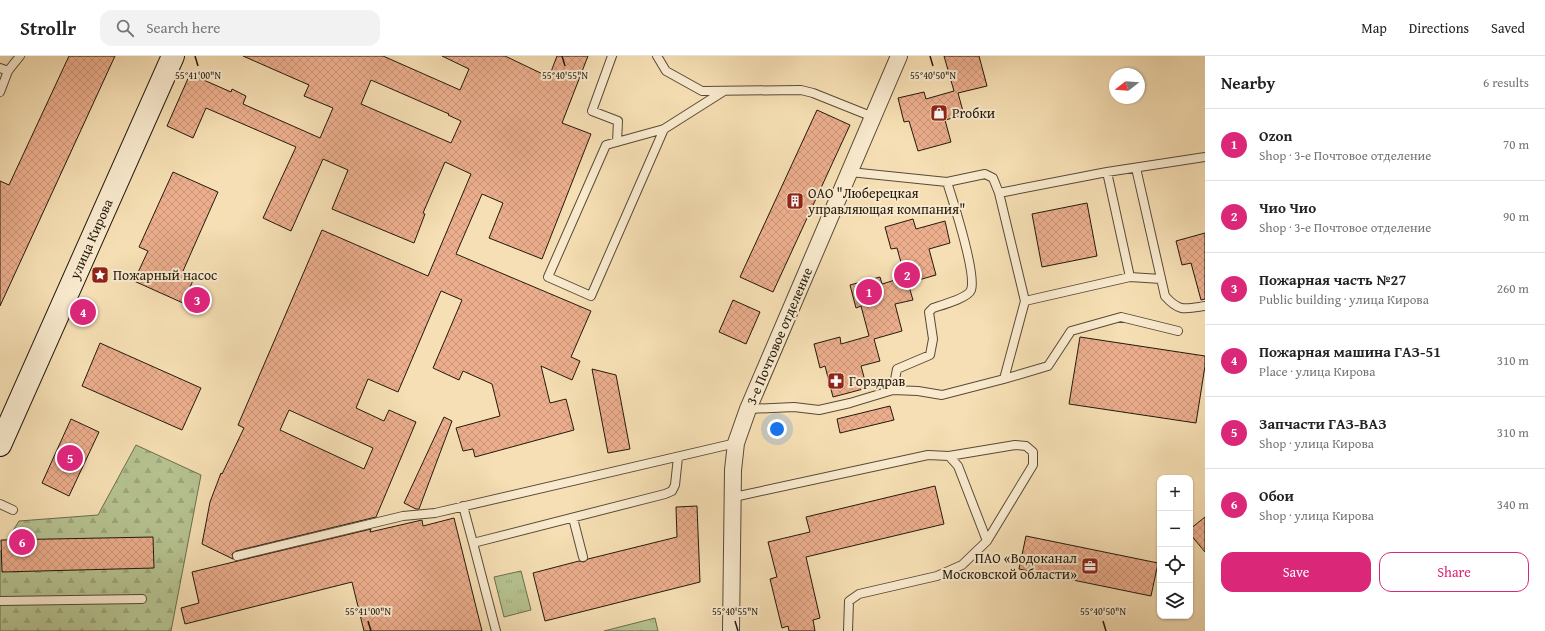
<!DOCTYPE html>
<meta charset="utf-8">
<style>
:root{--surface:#fff;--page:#f2f2f2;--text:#222;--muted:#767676;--line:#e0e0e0;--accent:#db2777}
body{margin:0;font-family:"Gentium Book Plus",serif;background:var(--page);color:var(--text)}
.controls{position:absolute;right:12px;bottom:12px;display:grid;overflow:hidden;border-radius:8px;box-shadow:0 1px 3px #0004}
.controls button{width:36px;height:36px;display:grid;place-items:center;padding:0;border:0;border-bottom:1px solid var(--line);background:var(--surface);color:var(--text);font:20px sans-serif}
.compass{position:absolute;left:1109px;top:12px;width:36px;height:36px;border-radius:50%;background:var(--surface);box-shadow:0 1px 3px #0004;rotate:253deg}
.you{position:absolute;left:777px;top:373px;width:14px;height:14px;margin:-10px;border:3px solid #fff;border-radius:50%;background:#1a73e8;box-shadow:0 0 0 6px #1a73e833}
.badge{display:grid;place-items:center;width:26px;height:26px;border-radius:50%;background:var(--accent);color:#fff;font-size:13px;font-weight:700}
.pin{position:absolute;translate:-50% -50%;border:2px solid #fff;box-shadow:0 1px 4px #0006}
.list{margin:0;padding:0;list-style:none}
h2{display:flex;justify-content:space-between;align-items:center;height:52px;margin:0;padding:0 16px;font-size:17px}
h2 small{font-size:13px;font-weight:400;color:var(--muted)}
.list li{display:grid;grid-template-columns:26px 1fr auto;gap:12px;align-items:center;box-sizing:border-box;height:72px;padding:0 16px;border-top:1px solid var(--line)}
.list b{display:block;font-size:15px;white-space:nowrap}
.list p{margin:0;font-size:13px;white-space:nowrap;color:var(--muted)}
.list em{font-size:13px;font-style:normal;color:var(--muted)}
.actions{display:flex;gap:8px;padding:12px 16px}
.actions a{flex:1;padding:9px 0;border:1px solid var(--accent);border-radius:12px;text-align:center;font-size:14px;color:var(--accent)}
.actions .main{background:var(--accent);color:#fff}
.icon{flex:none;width:22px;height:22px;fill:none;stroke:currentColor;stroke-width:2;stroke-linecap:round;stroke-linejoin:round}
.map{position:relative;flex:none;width:1205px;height:575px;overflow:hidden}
header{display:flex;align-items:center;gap:24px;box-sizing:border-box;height:56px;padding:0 20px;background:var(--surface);border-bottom:1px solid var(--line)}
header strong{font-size:19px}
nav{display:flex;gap:22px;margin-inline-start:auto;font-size:14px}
.search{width:280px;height:36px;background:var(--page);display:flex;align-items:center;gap:10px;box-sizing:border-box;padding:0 14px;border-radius:12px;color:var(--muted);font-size:15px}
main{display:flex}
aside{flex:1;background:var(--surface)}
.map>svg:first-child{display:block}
</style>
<header>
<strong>Strollr</strong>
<div class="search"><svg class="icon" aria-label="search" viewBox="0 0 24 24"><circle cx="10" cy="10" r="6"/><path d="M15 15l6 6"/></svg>Search here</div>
<nav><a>Map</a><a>Directions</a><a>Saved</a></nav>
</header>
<main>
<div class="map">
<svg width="1205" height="575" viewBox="0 0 1205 575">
<defs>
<pattern id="forest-firs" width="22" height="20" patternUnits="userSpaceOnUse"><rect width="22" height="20" fill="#b6c391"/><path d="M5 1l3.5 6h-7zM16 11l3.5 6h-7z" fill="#9ca77c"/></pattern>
<pattern id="park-tufts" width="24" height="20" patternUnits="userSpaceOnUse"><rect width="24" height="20" fill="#b6c391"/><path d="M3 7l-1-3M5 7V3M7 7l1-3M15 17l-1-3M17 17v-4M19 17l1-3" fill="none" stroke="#9ca77c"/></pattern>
<pattern id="building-cross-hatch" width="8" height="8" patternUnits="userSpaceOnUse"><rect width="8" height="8" fill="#ecae8d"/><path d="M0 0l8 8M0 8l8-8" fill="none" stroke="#ca9578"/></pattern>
</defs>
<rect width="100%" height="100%" fill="#f6dfb4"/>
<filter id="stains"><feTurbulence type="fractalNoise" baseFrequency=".005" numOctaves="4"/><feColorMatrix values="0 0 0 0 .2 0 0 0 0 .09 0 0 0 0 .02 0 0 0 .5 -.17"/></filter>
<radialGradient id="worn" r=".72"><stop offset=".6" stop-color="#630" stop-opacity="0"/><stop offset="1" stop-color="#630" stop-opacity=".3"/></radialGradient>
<path fill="url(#forest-firs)" stroke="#6c6e4f" d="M136 389 201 419 171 575H0V496L19 465 98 459Z"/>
<path fill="url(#park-tufts)" stroke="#6c6e4f" d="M521 515 531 554 504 561 494 521Z
M655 562 658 575H604Z"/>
<path fill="url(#building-cross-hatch)" stroke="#23190d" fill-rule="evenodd" d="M69 0H115L0 250V125L9 129Z
M243 0H383L460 34 469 13 442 0H505L549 21 557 0H588L562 67 591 78 542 203 489 182 503 147 482 138 456 198 591 255 571 301 580 305 572 324 541 310 550 347 566 343 574 374 475 401 473 393 463 395 456 372 500 360 492 328 463 315 459 324 433 312 462 244 441 235 398 336 368 323 356 352 384 365 389 354 416 366 376 461 236 495 232 498 233 503 202 488 210 446 221 417 222 418 244 372 238 369 322 174 428 220 471 118 445 106 423 157 425 158 414 187 332 153 348 114 323 103 291 175 263 162 296 91 206 52 193 82 167 70 190 18 231 36 232 33 246 40 243 48 320 82 333 52 304 40 309 29ZM371 24 449 58 448 59 461 65 451 87 361 48ZM289 354 373 392 364 413 280 374Z
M944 0H979L987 30 958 37 964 59 945 64 951 86 918 95 909 65 904 66 898 42 924 36 926 43 954 35Z
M817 54 850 69 773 236 740 221Z
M173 116 218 136 183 215 195 220 183 247 134 225 148 195 139 191Z
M1087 147 1097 200 1042 211 1032 158Z
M913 163 916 173 945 165 950 187 929 193 936 219 908 227 913 244 895 248 902 275 874 283 880 305 861 310 867 332 833 341 825 310 820 312 814 288 840 281 841 288 869 280 861 250 856 252 850 229 880 221 882 228 905 221 897 192 891 193 885 171Z
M1205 177V243L1201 244 1191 207 1182 209 1176 185Z
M733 244 760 256 746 288 719 276Z
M1080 281 1205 300V310L1196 367 1069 348Z
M100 287 201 332 182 374 82 330Z
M592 313 616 319 630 393 608 397Z
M890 350 894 364 840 377 837 363Z
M444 361 452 365 419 453H416L404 447Z
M71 363 99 376 69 440 42 427Z
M935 430 944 468 806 501 820 562 813 564 815 575H789L788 570 782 572 770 523 777 521 768 486 810 476 806 461Z
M697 450 700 526 545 565 533 517 579 505 584 506 588 503 677 481 676 451Z
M1205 461V496L1190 478V473Z
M454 462 482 575H364L352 526 185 568 181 552 199 547 192 516 371 473 370 476 422 464 423 470Z
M1026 480 1158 507 1151 540 1019 513Z
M153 481 154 512 2 516 1 484Z"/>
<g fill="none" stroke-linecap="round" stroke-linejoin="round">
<g stroke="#584a37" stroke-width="10">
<path id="lane" d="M612 0 592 55 618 65 617 86
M657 0 666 15 702 35 801 34 813 37 873 61
M0 12 8 15
M0 36 8 15 20 0
M664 73 606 89 548 221 591 240 664 73 724 35
M1136 112 1165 240C1179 256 1185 253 1205 250
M850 116 947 126
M1107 116 1130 221
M999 137 1025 245
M1004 323 1048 310 1071 275 1121 261 1178 275
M893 334 918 335 942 339 1004 323 1025 245 1130 221 1161 223
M748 353 794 351 819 354 850 347 893 334 897 313 930 299 933 283 929 256 933 252C942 249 968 242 971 234 977 218 953 145 947 126L985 118 993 122 999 137 1107 116 1205 101
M949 400 1015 389 1026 390 1033 396V409L987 485
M734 441 928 399 949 400 958 410 987 485 962 509 937 520 859 538 849 545 848 575
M0 448 13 454
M463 450 473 487
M573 462 583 501
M237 500 403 460 435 457 736 387
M0 545 142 543
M496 575 473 487 665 438 672 435 675 429 678 401"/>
</g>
<g stroke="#584a37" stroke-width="18">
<path id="street" d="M731 575 733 414 736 387 748 353 899 0"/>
</g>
<g stroke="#23190d" stroke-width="24">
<path id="secondary" d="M0 389 173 0"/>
</g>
<use href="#lane" stroke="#f9eace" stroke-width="8"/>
<use href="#street" stroke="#f9eace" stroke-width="16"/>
<use href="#secondary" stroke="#f9eace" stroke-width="22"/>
</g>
<path fill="none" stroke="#23190d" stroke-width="1.5" d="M195 0 198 10M562 0 565 10M930 0 933 10M368 565 371 575M735 565 738 575M1103 565 1106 575"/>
<defs>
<g id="shop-square" transform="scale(0.9)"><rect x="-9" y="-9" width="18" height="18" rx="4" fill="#8f2418" stroke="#f9eace"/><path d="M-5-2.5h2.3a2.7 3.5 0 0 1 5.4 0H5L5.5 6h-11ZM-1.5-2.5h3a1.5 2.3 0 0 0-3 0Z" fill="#fff"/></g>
<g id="building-square" transform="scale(0.9)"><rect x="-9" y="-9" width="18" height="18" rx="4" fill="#8f2418" stroke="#f9eace"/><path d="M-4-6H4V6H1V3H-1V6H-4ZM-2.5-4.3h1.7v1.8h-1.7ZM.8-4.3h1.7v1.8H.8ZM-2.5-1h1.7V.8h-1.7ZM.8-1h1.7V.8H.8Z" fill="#fff"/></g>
<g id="sight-square" transform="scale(0.9)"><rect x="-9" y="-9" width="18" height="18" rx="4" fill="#8f2418" stroke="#f9eace"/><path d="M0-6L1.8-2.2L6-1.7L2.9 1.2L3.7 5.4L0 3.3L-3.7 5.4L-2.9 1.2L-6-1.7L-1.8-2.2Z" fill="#fff"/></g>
<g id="pharmacy-square" transform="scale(0.9)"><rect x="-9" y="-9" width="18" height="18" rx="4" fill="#8f2418" stroke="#f9eace"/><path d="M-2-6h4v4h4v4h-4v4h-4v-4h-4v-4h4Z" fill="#fff"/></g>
<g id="office-square" transform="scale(0.9)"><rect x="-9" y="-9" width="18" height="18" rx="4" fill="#8f2418" stroke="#f9eace"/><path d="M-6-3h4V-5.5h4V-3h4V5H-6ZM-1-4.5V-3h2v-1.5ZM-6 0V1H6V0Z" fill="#fff"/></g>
</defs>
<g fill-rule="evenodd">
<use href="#shop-square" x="939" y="57"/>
<use href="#building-square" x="795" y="145"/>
<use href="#sight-square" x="100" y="219"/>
<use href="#pharmacy-square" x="836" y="325"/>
<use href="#office-square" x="1090" y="510"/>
</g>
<g text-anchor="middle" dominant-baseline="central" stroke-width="4" stroke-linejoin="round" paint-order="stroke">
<g font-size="14" fill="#23190d" stroke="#f9eace" text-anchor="start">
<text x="952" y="57">Proбки</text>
<text x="808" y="137">ОАО "Люберецкая<tspan x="808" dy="16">управляющая компания"</tspan></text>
<text x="113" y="219">Пожарный насос</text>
<text x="849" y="325">Горздрав</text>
<text x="1077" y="502" text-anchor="end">ПАО «Водоканал<tspan x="1077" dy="16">Московской области»</tspan></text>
</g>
<g font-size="14" fill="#23190d" stroke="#f9eace">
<text transform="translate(91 183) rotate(-66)">улица Кирова</text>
<text transform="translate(779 280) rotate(-67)">3-е Почтовое отделение</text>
</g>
</g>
<g font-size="10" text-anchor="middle" fill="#23190d" stroke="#f9eace" stroke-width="4" stroke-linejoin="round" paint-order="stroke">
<text x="198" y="23">55°41'00"N</text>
<text x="565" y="23">55°40'55"N</text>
<text x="933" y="23">55°40'50"N</text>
<text x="368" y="559">55°41'00"N</text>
<text x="735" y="559">55°40'55"N</text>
<text x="1103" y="559">55°40'50"N</text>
</g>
<rect width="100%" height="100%" filter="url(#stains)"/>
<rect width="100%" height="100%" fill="url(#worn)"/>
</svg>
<div class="controls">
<button>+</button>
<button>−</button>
<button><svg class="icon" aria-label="locate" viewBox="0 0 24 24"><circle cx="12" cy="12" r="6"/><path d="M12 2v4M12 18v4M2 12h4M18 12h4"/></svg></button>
<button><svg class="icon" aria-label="layers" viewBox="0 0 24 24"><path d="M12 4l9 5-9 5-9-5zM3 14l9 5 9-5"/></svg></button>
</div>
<svg class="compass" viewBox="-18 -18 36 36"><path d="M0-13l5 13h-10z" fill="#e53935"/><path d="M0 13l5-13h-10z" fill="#767676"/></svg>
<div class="you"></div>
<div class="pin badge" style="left:869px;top:236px">1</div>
<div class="pin badge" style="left:907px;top:219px">2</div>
<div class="pin badge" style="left:197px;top:244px">3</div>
<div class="pin badge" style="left:83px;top:256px">4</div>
<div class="pin badge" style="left:70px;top:402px">5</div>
<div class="pin badge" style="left:22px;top:486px">6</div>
</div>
<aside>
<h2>Nearby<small>6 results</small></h2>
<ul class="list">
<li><span class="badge">1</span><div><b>Ozon</b><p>Shop · 3-е Почтовое отделение</p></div><em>70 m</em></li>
<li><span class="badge">2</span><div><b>Чио Чио</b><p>Shop · 3-е Почтовое отделение</p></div><em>90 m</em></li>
<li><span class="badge">3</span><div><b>Пожарная часть №27</b><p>Public building · улица Кирова</p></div><em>260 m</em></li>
<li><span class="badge">4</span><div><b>Пожарная машина ГАЗ-51</b><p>Place · улица Кирова</p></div><em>310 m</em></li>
<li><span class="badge">5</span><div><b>Запчасти ГАЗ-ВАЗ</b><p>Shop · улица Кирова</p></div><em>310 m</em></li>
<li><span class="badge">6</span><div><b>Обои</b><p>Shop · улица Кирова</p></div><em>340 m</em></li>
</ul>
<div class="actions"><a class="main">Save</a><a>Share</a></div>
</aside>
</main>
